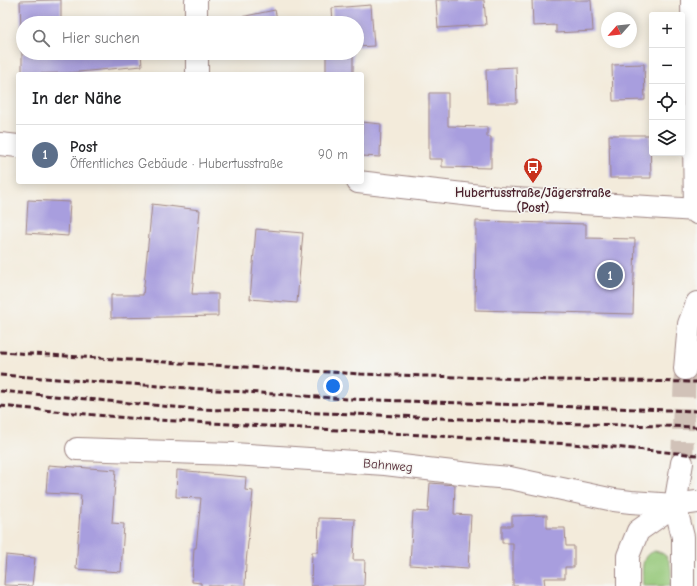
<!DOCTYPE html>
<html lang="de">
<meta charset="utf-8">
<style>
:root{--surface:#fff;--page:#f6f6f6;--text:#202124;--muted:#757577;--line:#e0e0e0;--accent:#c8321e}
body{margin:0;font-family:"Comic Neue",sans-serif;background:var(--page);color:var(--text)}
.controls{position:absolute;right:12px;top:12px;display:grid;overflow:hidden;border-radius:4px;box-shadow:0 2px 10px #0003}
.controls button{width:36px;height:36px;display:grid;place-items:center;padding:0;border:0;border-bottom:1px solid var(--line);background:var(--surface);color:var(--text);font:20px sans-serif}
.compass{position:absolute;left:601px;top:12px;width:36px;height:36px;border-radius:50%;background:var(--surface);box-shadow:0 2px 10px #0003;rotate:243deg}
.you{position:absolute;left:333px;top:386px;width:14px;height:14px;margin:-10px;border:3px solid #fff;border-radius:50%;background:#1a73e8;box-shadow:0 0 0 6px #1a73e833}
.badge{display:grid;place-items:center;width:26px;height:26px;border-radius:50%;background:var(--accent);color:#fff;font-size:13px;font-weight:700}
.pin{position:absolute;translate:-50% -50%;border:2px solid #fff;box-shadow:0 1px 4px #0006}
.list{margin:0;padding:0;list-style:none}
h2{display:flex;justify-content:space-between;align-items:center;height:52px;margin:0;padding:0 16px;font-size:17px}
h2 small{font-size:13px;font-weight:400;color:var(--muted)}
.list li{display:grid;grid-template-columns:26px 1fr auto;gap:12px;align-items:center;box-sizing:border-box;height:60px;padding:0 16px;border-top:1px solid var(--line)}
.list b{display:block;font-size:15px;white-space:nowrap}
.list p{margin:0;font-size:13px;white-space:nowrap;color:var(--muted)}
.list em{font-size:13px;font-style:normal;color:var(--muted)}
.icon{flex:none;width:22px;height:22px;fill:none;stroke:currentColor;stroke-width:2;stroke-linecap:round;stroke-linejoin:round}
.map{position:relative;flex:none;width:697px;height:586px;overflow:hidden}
.search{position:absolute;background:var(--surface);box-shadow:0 2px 10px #0003;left:16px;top:16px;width:348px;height:44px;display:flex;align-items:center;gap:10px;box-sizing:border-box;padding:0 14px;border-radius:22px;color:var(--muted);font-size:15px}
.panel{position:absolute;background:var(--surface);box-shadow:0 2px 10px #0003;left:16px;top:72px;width:348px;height:112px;border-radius:4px}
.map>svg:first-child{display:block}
</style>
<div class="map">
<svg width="697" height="586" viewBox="0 0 697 586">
<rect width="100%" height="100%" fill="#f6f6f2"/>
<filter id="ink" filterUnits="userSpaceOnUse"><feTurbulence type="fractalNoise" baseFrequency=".025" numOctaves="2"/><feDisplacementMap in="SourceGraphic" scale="8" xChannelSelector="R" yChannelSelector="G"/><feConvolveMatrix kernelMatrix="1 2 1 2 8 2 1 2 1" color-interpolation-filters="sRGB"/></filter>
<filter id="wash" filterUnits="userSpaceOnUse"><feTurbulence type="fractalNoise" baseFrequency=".012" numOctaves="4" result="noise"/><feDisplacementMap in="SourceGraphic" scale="16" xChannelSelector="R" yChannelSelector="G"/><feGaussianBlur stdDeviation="0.9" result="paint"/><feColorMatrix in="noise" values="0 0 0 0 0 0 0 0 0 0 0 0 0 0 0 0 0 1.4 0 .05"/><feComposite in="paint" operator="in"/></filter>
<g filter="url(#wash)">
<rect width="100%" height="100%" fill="#f3ebdb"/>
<path fill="#95c879" stroke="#707452" d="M655 551C674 554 671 571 671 586H643C643 573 639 554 655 551Z"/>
<g id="blocks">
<path fill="#a89ede" d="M61 0V23H23V53H141L142 66 68 73 22 74V29H21L20 1Z
M436 0H484L486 25 438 28Z
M532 0H591L593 31 556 33V25L533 26Z
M371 5 374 46 357 47V23H333L332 8Z
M275 10 278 23H232L231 19Z
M326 53H353V74H326Z
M644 64 645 100 613 101 612 65Z
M516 67 517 103H487L486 69H497V68Z
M429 93H448V126L487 127V137H491V168L442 167V159H429Z
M362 122 381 124 380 157 362 156Z
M609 135H650L651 178H610Z
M28 200 70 202 68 236 26 233Z
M152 204 200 210 192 294H218V316L111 318V295H143Z
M476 221 586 224V238L635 239 633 314 475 310Z
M256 229 303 233 297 303 250 299Z
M48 465 116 470 112 523 124 524 121 572 76 569 81 495 46 493Z
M177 470 199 472V473L246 477 245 490 253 491 246 563 245 586 231 585V586H201V583L192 582 194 548H196L201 498 176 497Z
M430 483 455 485 454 514 471 515 468 569 410 565 413 511 428 512Z
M547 515V528H565L566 546H574V567H565V578H544L545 586H513V543H502V526H512V516Z
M319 518 355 519 353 560H365L364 586H311L312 552H318Z
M6 555 35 558 32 586 4 585Z"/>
</g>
</g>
<g filter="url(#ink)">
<use href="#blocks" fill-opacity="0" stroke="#9e8583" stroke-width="1"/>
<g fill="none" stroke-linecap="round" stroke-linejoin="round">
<path stroke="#d1c2b8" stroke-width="22" stroke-dasharray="22 11" stroke-linecap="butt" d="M682 463 685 369"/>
<g stroke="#9e8583" stroke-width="24">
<path id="street" d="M196 0V23
M692 0 695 210
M197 53V74
M0 144 18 146
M358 182 498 198 681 209 695 210 697 213
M77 449 233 454 385 464 486 476 510 478 614 500 631 502 675 505 697 502"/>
</g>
<g stroke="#9e8583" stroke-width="24">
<path id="secondary" d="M685 369 689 324 697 303
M682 463 675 505 683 537V586
M628 586V556L638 531 675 505"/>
</g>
<use href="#street" stroke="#fff" stroke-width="22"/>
<use href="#secondary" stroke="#fff" stroke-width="22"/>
<path stroke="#4a1f2b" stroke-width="3" stroke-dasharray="6 3" stroke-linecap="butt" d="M0 352 361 374 557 380 697 382
M0 375 347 399 697 411
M0 391 195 409 355 414 550 423 697 427
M0 406 139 419 356 431 603 446 697 455"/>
</g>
</g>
<defs>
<g id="bus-pin" transform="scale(1)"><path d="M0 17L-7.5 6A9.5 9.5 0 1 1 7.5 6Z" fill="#c8321e" stroke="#f6f6f2"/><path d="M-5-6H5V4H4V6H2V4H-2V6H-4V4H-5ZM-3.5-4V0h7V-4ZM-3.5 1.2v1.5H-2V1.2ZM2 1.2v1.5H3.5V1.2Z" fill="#fff"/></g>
</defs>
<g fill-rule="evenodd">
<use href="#bus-pin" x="533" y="167"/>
</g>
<g text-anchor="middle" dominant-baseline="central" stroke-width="3" stroke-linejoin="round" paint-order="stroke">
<g font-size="13" font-weight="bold" fill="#4a1f2b" stroke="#f6f6f2">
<text x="533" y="192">Hubertusstraße/Jägerstraße<tspan x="533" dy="15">(Post)</tspan></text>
</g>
<g font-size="13" fill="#4a1f2b" stroke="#f6f6f2">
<text transform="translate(388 465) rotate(5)">Bahnweg</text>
</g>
</g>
</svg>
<div class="controls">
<button>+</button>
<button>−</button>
<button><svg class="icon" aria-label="locate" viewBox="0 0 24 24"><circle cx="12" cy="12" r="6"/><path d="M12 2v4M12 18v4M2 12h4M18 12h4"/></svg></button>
<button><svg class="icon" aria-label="layers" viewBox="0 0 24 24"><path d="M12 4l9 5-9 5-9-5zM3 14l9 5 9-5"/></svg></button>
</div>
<svg class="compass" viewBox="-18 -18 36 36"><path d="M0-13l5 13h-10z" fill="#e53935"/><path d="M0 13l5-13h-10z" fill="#757577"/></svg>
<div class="you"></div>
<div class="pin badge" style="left:610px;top:275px;background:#5c6f8a">1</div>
<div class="search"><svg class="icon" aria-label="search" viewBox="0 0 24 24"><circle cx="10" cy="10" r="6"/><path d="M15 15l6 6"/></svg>Hier suchen</div>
<section class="panel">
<h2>In der Nähe<small></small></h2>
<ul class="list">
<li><span class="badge" style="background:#5c6f8a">1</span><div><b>Post</b><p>Öffentliches Gebäude · Hubertusstraße</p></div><em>90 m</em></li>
</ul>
</section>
</div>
